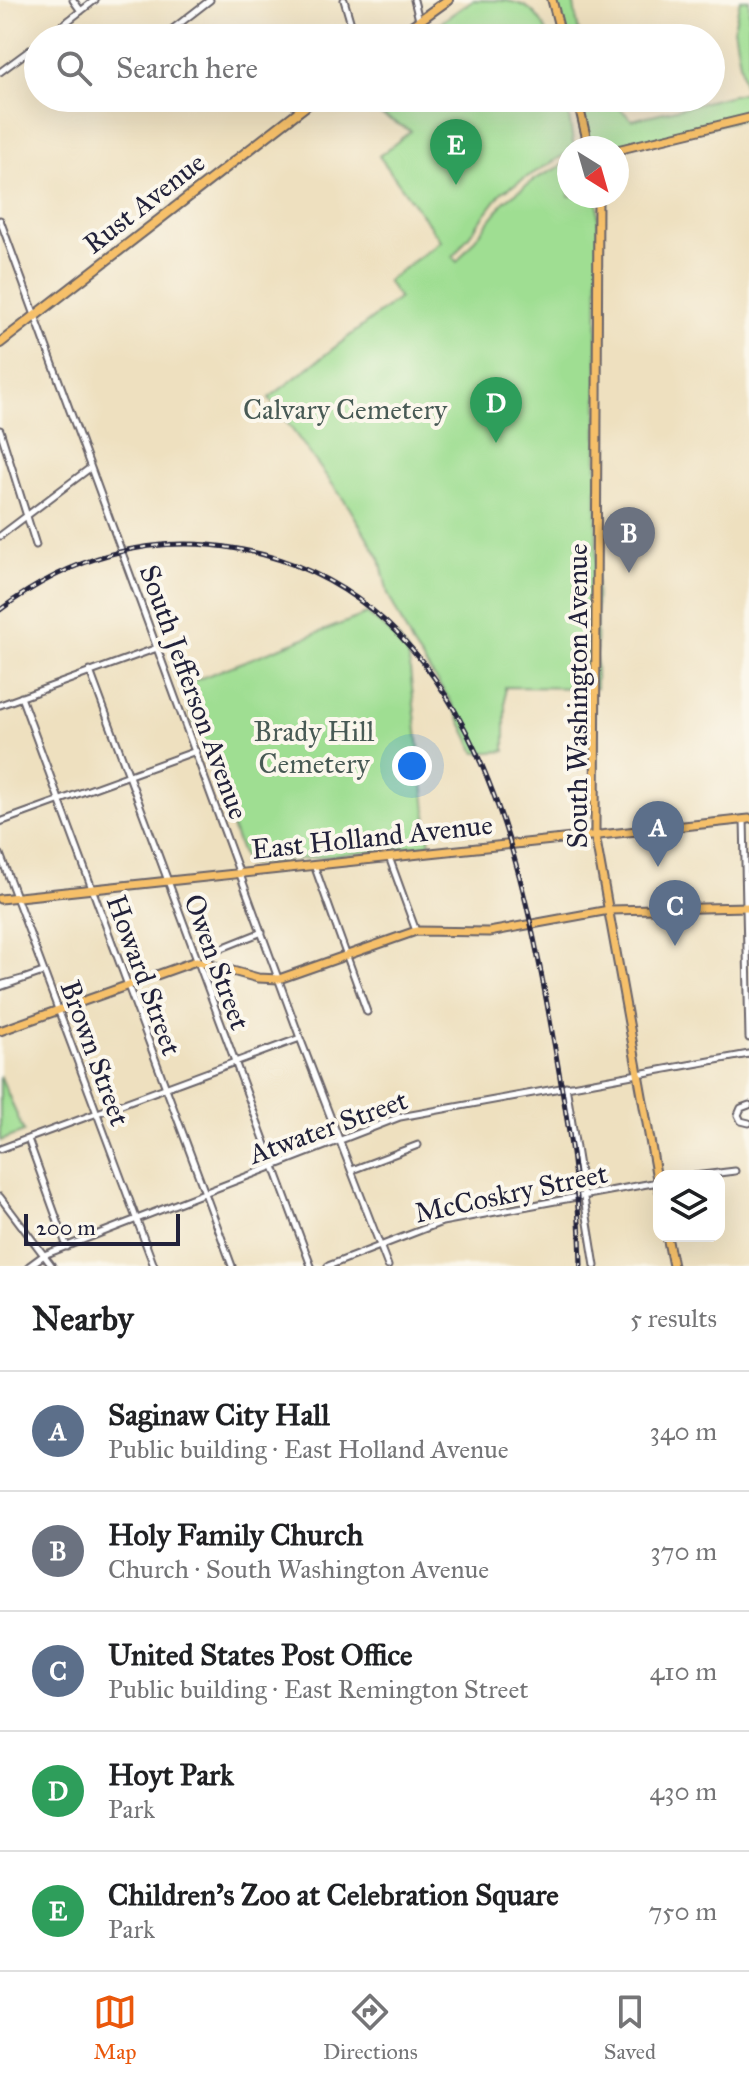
<!DOCTYPE html>
<meta charset="utf-8">
<style>
:root{--surface:#fff;--page:#f6f6f6;--text:#202124;--muted:#757577;--line:#e0e0e0;--accent:#ea580c}
body{margin:0;font-family:"IM FELL Great Primer",serif;background:var(--page);color:var(--text)}
.controls{position:absolute;right:24px;bottom:24px;display:grid;overflow:hidden;border-radius:16px;box-shadow:0 8px 32px #0002}
.controls button{width:72px;height:72px;display:grid;place-items:center;padding:0;border:0;border-bottom:2px solid var(--line);background:var(--surface);color:var(--text);font:40px sans-serif}
.compass{position:absolute;left:557px;top:136px;width:72px;height:72px;border-radius:50%;background:var(--surface);box-shadow:0 8px 32px #0002;rotate:143deg}
.scale{position:absolute;left:24px;bottom:20px;width:156px;box-sizing:border-box;padding-left:8px;border:4px solid #22223b;border-top:0;font-size:22px;line-height:28px;white-space:nowrap;color:#22223b;-webkit-text-stroke:6px #fbf7ec;paint-order:stroke}
.you{position:absolute;left:412px;top:766px;width:28px;height:28px;margin:-20px;border:6px solid #fff;border-radius:50%;background:#1a73e8;box-shadow:0 0 0 12px #1a73e833}
.badge{display:grid;place-items:center;width:52px;height:52px;border-radius:50%;background:var(--accent);color:#fff;font-size:26px;font-weight:700}
.pin{position:absolute;translate:-50% -66px;filter:drop-shadow(0 2px 4px #0008)}
.pin::after{content:'';position:absolute;top:42px;width:28px;height:24px;background:inherit;clip-path:polygon(0 0,100% 0,50% 100%)}
.list{margin:0;padding:0;list-style:none}
h2{display:flex;justify-content:space-between;align-items:center;height:104px;margin:0;padding:0 32px;font-size:34px}
h2 small{font-size:26px;font-weight:400;color:var(--muted)}
.list li{display:grid;grid-template-columns:52px 1fr auto;gap:24px;align-items:center;box-sizing:border-box;height:120px;padding:0 32px;border-top:2px solid var(--line)}
.list b{display:block;font-size:30px;white-space:nowrap}
.list p{margin:0;font-size:26px;white-space:nowrap;color:var(--muted)}
.list em{font-size:26px;font-style:normal;color:var(--muted)}
.icon{flex:none;width:44px;height:44px;fill:none;stroke:currentColor;stroke-width:2;stroke-linecap:round;stroke-linejoin:round}
.map{position:relative;flex:none;width:749px;height:1266px;overflow:hidden}
.search{position:absolute;background:var(--surface);box-shadow:0 8px 32px #0002;left:24px;right:24px;top:24px;height:88px;display:flex;align-items:center;gap:20px;box-sizing:border-box;padding:0 28px;border-radius:44px;color:var(--muted);font-size:30px}
.sheet{height:704px;background:var(--surface)}
nav{display:flex;justify-content:space-around;align-items:center;box-sizing:border-box;height:112px;border-top:2px solid var(--line);background:var(--surface);font-size:22px;color:var(--muted)}
nav a{display:grid;justify-items:center;gap:4px}
nav .on{color:var(--accent)}
.map>svg:first-child{display:block}
</style>
<div class="map">
<svg width="749" height="1266" viewBox="0 0 749 1266">
<rect width="100%" height="100%" fill="#fbf7ec"/>
<filter id="ink" filterUnits="userSpaceOnUse"><feTurbulence type="fractalNoise" baseFrequency=".0125" numOctaves="2"/><feDisplacementMap in="SourceGraphic" scale="16" xChannelSelector="R" yChannelSelector="G"/><feConvolveMatrix kernelMatrix="1 2 1 2 8 2 1 2 1" color-interpolation-filters="sRGB"/></filter>
<filter id="wash" filterUnits="userSpaceOnUse"><feTurbulence type="fractalNoise" baseFrequency=".006" numOctaves="4" result="noise"/><feDisplacementMap in="SourceGraphic" scale="32" xChannelSelector="R" yChannelSelector="G"/><feGaussianBlur stdDeviation="1.8" result="paint"/><feColorMatrix in="noise" values="0 0 0 0 0 0 0 0 0 0 0 0 0 0 0 0 0 1.4 0 .05"/><feComposite in="paint" operator="in"/></filter>
<g filter="url(#wash)">
<rect width="100%" height="100%" fill="#eee0bf"/>
<path fill="#9fde92" stroke="#608066" stroke-width="2" d="M473 0C515 0 535 0 549 38H418Z
M552 0H573L580 38H562Z
M740 0H749V118L617 148H589L577 98H609L632 120 745 92 734 28Z
M350 98H566L574 148H569V152L502 192 453 257 457 262 505 201 535 179 569 162V196H598L596 688 505 687V751L476 753 450 700 414 648 388 594 380 559 349 507 269 398 399 298 387 281 441 241 379 156 411 131Z
M367 614 398 638 408 653 430 845 246 865 180 686Z
M0 1075 24 1132 0 1141Z"/>
</g>
<g filter="url(#ink)">
<g fill="none" stroke-linecap="round" stroke-linejoin="round">
<g stroke="#696469" stroke-width="9">
<path id="minor" d="M73 0 81 11
M344 0 355 38
M414 0 419 20
M46 38 95 0
M161 38 210 0
M0 72 38 44
M0 220 300 1038 388 1266
M0 430 36 545
M0 536 90 468
M90 671 311 1266
M21 697 232 1266
M0 705 157 648
M744 819 749 1038
M0 822 196 751
M0 854 154 1266
M389 857 416 931
M314 865 367 1012
M206 962 217 950 262 932
M0 985 22 979
M0 987 43 972
M566 1086 595 1266
M749 1105 741 1108 738 1115 741 1121 749 1123
M28 1139 67 1247
M0 1149 300 1038
M352 1170 418 1145
M694 1176 735 1171
M0 1197 52 1266
M29 1266 44 1255 400 1117 749 1054
M328 1266 442 1222 658 1182"/>
</g>
<g stroke="#696469" stroke-width="11">
<path id="major" d="M552 0 562 38
M577 98 589 148
M617 150 749 118
M598 196 595 835 659 1190
M0 899 749 819
M0 1031 196 961 258 978 279 979 416 931 489 932 609 910 749 907
M667 1236 673 1266"/>
</g>
<g stroke="#696469" stroke-width="12">
<path id="highway" d="M395 38 448 0
M0 343 316 98"/>
</g>
<use href="#minor" stroke="#fff" stroke-width="5"/>
<use href="#major" stroke="#f6c06b" stroke-width="7"/>
<use href="#highway" stroke="#f6c06b" stroke-width="8"/>
<g stroke="#22223b" stroke-width="5">
<path id="rail" d="M0 610C70 557 151 533 238 549 463 590 517 835 551 1026 565 1106 580 1185 581 1266"/>
</g>
<use href="#rail" stroke="#fbf7ec" stroke-width="2" stroke-dasharray="6" stroke-linecap="butt"/>
</g>
</g>
<g text-anchor="middle" dominant-baseline="central" stroke-width="8" stroke-linejoin="round" paint-order="stroke">
<g font-size="28" fill="#22223b" stroke="#fbf7ec">
<text transform="translate(144 203) rotate(-38)">Rust Avenue</text>
<text transform="translate(194 692) rotate(70)">South Jefferson Avenue</text>
<text transform="translate(577 696) rotate(-90)">South Washington Avenue</text>
<text transform="translate(372 837) rotate(-6)">East Holland Avenue</text>
<text transform="translate(217 962) rotate(70)">Owen Street</text>
<text transform="translate(144 975) rotate(70)">Howard Street</text>
<text transform="translate(95 1053) rotate(70)">Brown Street</text>
<text transform="translate(328 1127) rotate(-20)">Atwater Street</text>
<text transform="translate(511 1193) rotate(-12)">McCoskry Street</text>
</g>
<g font-size="28" fill="#485a55" stroke="#fbf7ec">
<text x="345" y="409">Calvary Cemetery</text>
<text x="314" y="731">Brady Hill<tspan x="314" dy="32">Cemetery</tspan></text>
</g>
</g>
</svg>
<div class="controls">
<button><svg class="icon" aria-label="layers" viewBox="0 0 24 24"><path d="M12 4l9 5-9 5-9-5zM3 14l9 5 9-5"/></svg></button>
</div>
<svg class="compass" viewBox="-18 -18 36 36"><path d="M0-13l5 13h-10z" fill="#e53935"/><path d="M0 13l5-13h-10z" fill="#757577"/></svg>
<div class="scale">200 m</div>
<div class="you"></div>
<div class="pin badge" style="left:658px;top:867px;background:#5c6f8a">A</div>
<div class="pin badge" style="left:629px;top:573px;background:#6b7280">B</div>
<div class="pin badge" style="left:675px;top:946px;background:#5c6f8a">C</div>
<div class="pin badge" style="left:496px;top:443px;background:#2e9e5b">D</div>
<div class="pin badge" style="left:456px;top:185px;background:#2e9e5b">E</div>
<div class="search"><svg class="icon" aria-label="search" viewBox="0 0 24 24"><circle cx="10" cy="10" r="6"/><path d="M15 15l6 6"/></svg>Search here</div>
</div>
<section class="sheet">
<h2>Nearby<small>5 results</small></h2>
<ul class="list">
<li><span class="badge" style="background:#5c6f8a">A</span><div><b>Saginaw City Hall</b><p>Public building · East Holland Avenue</p></div><em>340 m</em></li>
<li><span class="badge" style="background:#6b7280">B</span><div><b>Holy Family Church</b><p>Church · South Washington Avenue</p></div><em>370 m</em></li>
<li><span class="badge" style="background:#5c6f8a">C</span><div><b>United States Post Office</b><p>Public building · East Remington Street</p></div><em>410 m</em></li>
<li><span class="badge" style="background:#2e9e5b">D</span><div><b>Hoyt Park</b><p>Park</p></div><em>430 m</em></li>
<li><span class="badge" style="background:#2e9e5b">E</span><div><b>Children's Zoo at Celebration Square</b><p>Park</p></div><em>750 m</em></li>
</ul>
</section>
<nav>
<a class="on"><svg class="icon" aria-label="map" viewBox="0 0 24 24"><path d="M3 6l6-2 6 2 6-2v14l-6 2-6-2-6 2zM9 4v14M15 6v14"/></svg>Map</a>
<a><svg class="icon" aria-label="directions" viewBox="0 0 24 24"><path d="M12 3l9 9-9 9-9-9zM9 14v-3h6M13 9l2 2-2 2"/></svg>Directions</a>
<a><svg class="icon" aria-label="saved" viewBox="0 0 24 24"><path d="M7 4h10v16l-5-4-5 4z"/></svg>Saved</a>
</nav>
